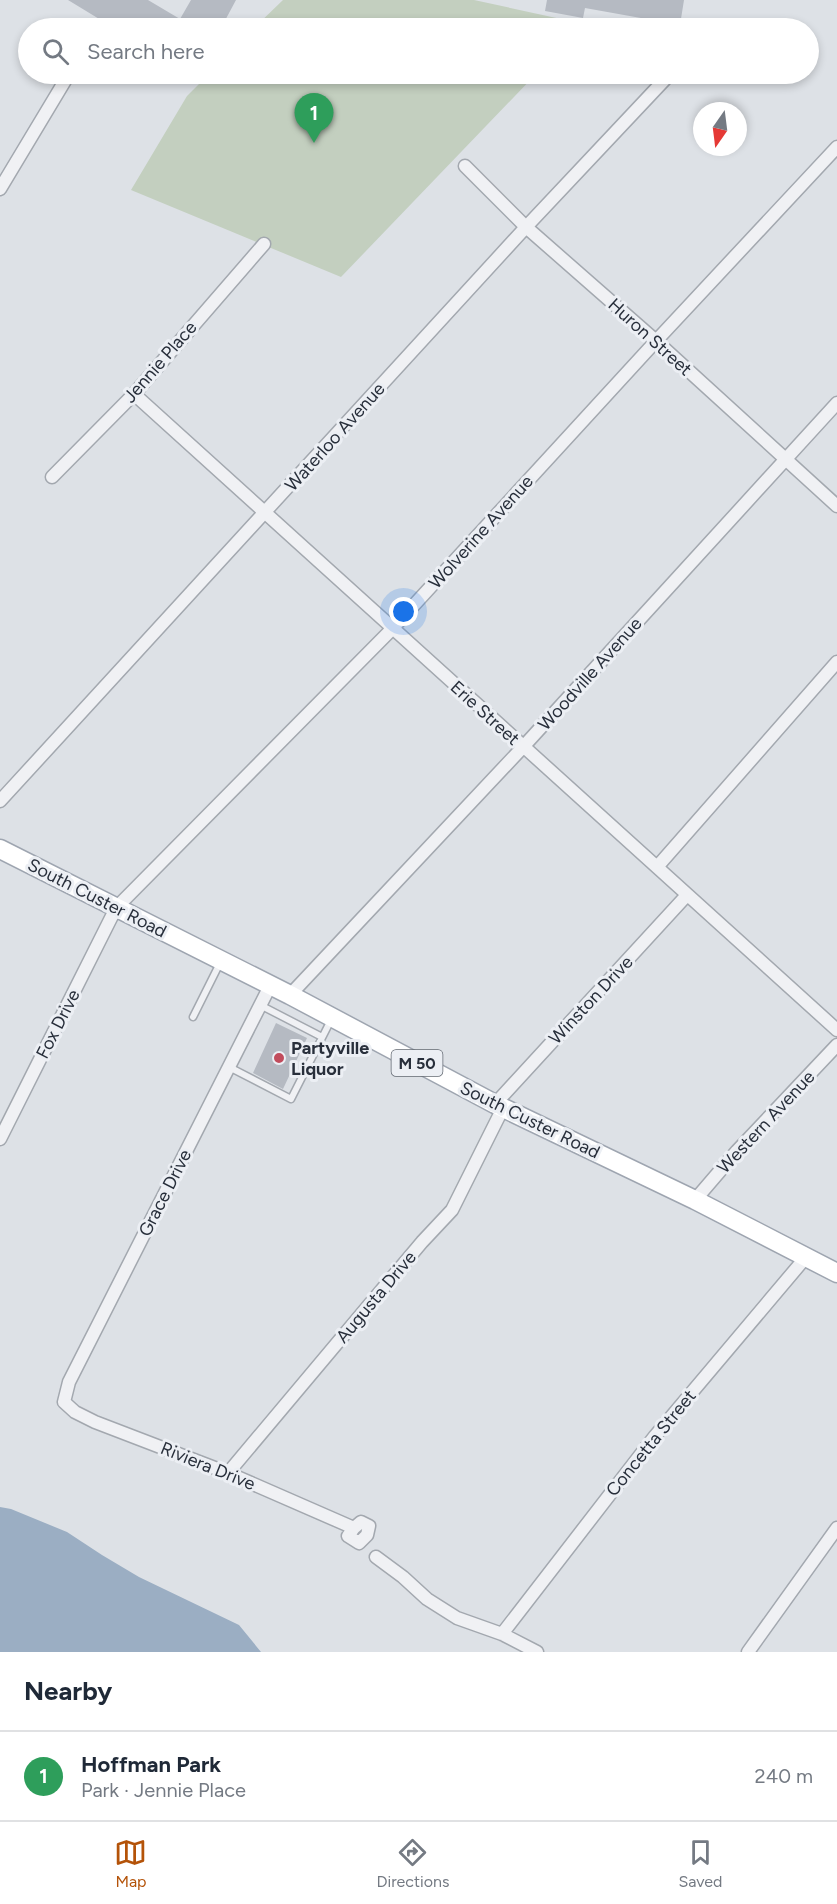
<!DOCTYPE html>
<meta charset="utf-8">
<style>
:root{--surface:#fff;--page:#f6f6f7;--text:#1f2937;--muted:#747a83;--line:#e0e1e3;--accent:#b45309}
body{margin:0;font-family:Figtree,sans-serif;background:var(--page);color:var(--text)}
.compass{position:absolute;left:693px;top:102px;width:54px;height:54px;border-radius:50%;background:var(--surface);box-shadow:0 3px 9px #0003;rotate:194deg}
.you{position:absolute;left:404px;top:612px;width:21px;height:21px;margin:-15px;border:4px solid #fff;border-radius:50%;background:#1a73e8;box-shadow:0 0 0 9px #1a73e833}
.badge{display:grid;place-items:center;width:39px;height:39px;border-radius:50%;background:var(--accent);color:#fff;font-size:20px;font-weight:700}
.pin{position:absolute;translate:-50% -50px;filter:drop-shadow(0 2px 3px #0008)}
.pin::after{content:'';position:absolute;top:32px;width:21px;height:18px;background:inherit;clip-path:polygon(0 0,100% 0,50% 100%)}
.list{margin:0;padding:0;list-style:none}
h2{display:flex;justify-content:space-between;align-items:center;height:78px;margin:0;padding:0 24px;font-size:26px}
h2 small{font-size:20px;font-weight:400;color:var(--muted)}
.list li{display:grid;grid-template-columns:39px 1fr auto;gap:18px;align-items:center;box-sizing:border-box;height:90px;padding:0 24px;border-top:2px solid var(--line)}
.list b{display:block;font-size:22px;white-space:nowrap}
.list p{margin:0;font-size:20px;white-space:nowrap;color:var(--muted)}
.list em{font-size:20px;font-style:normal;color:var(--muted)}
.icon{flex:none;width:33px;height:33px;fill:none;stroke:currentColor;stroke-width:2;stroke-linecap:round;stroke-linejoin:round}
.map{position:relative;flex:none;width:837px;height:1652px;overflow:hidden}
.search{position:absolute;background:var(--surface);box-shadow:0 3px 9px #0003;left:18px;right:18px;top:18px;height:66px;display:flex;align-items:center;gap:15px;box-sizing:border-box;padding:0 21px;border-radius:33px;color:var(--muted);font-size:22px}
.sheet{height:168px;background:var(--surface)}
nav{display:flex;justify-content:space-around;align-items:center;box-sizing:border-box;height:84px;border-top:2px solid var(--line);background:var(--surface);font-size:16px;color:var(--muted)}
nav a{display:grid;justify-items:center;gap:3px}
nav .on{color:var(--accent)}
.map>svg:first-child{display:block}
</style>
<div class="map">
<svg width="837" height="1652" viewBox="0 0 837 1652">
<rect width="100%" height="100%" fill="#dde1e6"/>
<path fill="#c3cfbf" d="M283 0H474L584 24 579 28H254Z
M209 74H536L341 277 131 190 187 96Z"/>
<path fill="#9baec3" d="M0 1507 11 1509 67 1532 102 1555 139 1577 239 1625 261 1652H0Z"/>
<path fill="#b5bac2" d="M68 0H148L180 19 191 0H236L221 28H114Z
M547 0H684L680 25 585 8 583 18 545 11Z
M276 1023 307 1038 283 1089 253 1073Z"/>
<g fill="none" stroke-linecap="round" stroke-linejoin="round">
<g stroke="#a3a8af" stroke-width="9">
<path id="lane" d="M260 1005 322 1037
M193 1017 221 961
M229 1067 291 1099 332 1018"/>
</g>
<g stroke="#a3a8af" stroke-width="15">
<path id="street" d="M465 166 526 227 656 341 837 506
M0 189 69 74
M134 394 837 1030
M52 477 134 394 264 244
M0 801 526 227 670 74
M657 867 837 662
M270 986 69 1382 64 1402 75 1412 95 1422 228 1473 354 1528 348 1536 359 1543 367 1535 369 1526 361 1522 354 1528
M290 995 523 747 837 403
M495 1104 687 895
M0 1139 116 908 392 629 656 341 837 147
M695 1200 737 1151 837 1045
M228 1473 422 1242 452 1210 503 1108
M376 1557 403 1577 427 1599 457 1618 502 1634 537 1652
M502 1634 655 1436 806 1257
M748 1652 837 1528"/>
</g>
<g stroke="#9ea5b0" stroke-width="21">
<path id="primary" d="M0 849 290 995 495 1104 695 1200 837 1273"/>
</g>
<use href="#lane" stroke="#f0f1f4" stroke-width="6"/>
<use href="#street" stroke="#f0f1f4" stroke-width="12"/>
<use href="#primary" stroke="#fff" stroke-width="18"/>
</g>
<circle fill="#c14c5c" stroke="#eceff4" stroke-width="2" cx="279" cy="1058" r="6"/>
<g text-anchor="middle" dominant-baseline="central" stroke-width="6" stroke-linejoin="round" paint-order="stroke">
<rect fill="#eceff4" stroke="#636972" stroke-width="1.5" x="391.5" y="1050" width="51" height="26" rx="4.5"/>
<g font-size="16" font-weight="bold" fill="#282f3b">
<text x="417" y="1063">M 50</text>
</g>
<g font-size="18" fill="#282f3b" stroke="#eceff4">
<text transform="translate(650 337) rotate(42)">Huron Street</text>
<text transform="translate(160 362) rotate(-49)">Jennie Place</text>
<text transform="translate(335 437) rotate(-48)">Waterloo Avenue</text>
<text transform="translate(481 532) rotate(-48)">Wolverine Avenue</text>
<text transform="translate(590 674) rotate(-48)">Woodville Avenue</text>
<text transform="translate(485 713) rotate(42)">Erie Street</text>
<text transform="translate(97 898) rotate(27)">South Custer Road</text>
<text transform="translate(591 1000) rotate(-47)">Winston Drive</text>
<text transform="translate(58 1024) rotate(-63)">Fox Drive</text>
<text transform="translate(530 1120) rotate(26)">South Custer Road</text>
<text transform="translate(766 1122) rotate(-47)">Western Avenue</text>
<text transform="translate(165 1193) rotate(-63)">Grace Drive</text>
<text transform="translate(376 1297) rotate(-50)">Augusta Drive</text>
<text transform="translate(651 1443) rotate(-51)">Concetta Street</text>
<text transform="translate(208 1466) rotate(22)">Riviera Drive</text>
</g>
<g font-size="18" font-weight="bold" fill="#282f3b" stroke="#eceff4" text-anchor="start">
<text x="291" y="1048">Partyville<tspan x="291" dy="21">Liquor</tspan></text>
</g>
</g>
</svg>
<svg class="compass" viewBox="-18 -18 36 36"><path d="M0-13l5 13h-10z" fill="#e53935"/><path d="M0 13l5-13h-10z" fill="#747a83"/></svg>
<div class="you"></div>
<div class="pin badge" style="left:314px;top:143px;background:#2e9e5b">1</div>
<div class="search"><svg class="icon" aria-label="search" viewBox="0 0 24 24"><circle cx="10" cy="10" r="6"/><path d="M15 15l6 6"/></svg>Search here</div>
</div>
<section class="sheet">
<h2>Nearby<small></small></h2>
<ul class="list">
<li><span class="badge" style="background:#2e9e5b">1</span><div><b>Hoffman Park</b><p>Park · Jennie Place</p></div><em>240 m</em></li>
</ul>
</section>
<nav>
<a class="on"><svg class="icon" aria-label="map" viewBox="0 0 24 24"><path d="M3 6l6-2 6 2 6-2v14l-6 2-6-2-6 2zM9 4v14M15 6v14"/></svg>Map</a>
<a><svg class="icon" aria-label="directions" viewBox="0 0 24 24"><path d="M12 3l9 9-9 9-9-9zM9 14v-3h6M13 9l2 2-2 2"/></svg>Directions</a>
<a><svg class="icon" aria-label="saved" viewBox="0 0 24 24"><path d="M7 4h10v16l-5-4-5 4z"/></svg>Saved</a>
</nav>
